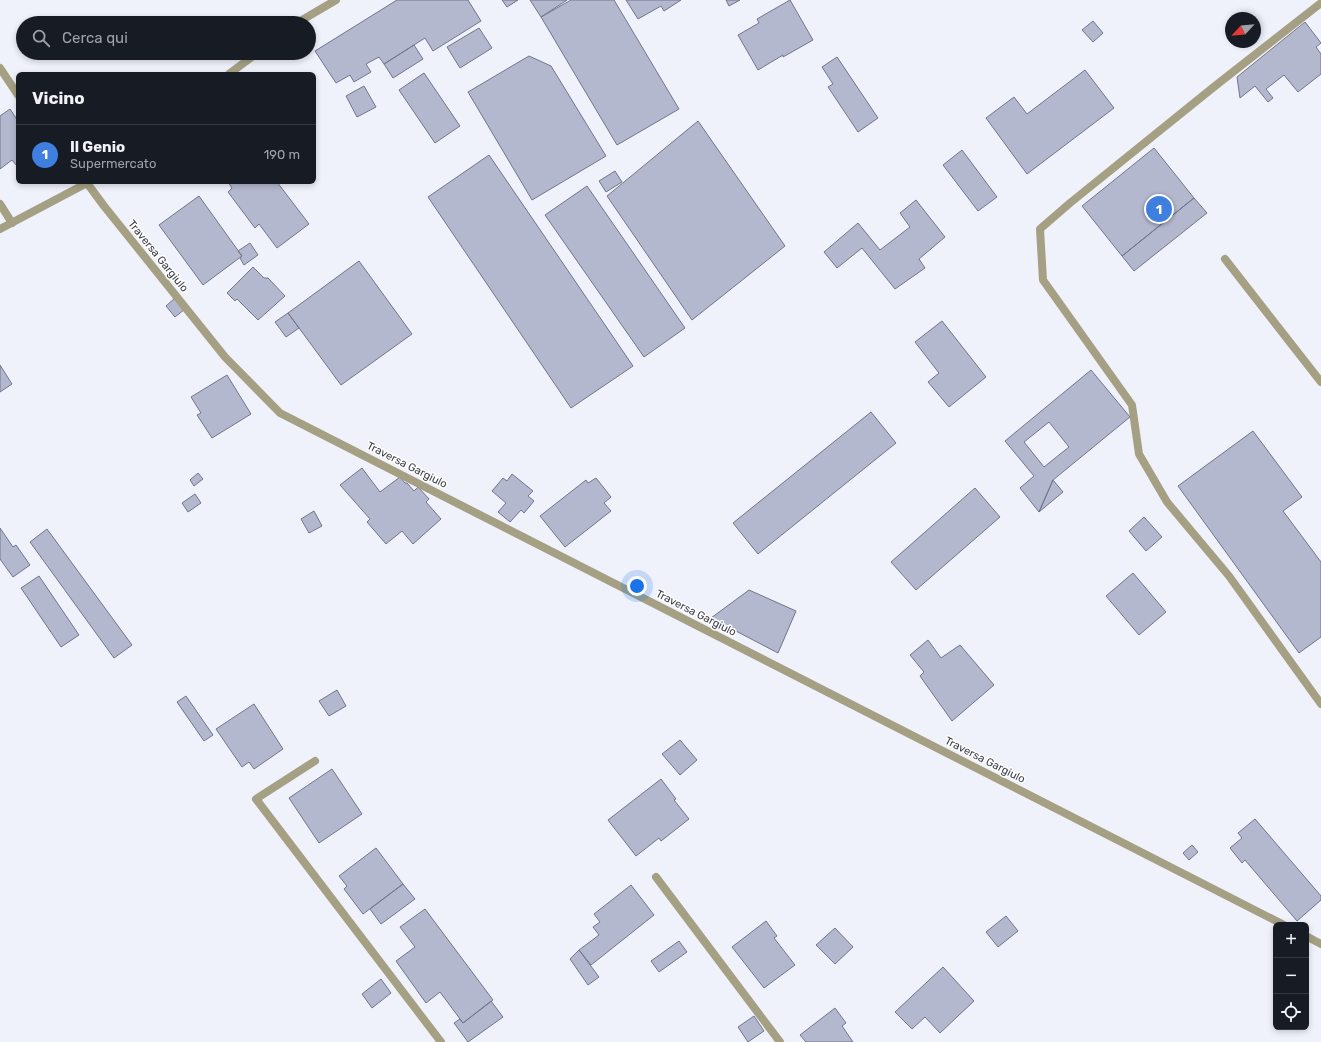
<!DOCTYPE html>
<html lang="it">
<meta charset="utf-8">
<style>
:root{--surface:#171b24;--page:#20242c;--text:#f1f3f6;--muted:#9ea1a6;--line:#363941;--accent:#7a6b03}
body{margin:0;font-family:Rubik,sans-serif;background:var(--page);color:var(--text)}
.controls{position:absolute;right:12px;bottom:12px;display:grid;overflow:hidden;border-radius:6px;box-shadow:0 2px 6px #0003}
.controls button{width:36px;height:36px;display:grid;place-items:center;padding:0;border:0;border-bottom:1px solid var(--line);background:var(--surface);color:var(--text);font:20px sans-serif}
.compass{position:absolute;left:1225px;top:12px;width:36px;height:36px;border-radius:50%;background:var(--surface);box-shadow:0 2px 6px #0003;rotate:244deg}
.you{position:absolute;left:637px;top:586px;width:14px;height:14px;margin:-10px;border:3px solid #fff;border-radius:50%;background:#1a73e8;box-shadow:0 0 0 6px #1a73e833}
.badge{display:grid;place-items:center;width:26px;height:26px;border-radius:50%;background:var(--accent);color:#fff;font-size:13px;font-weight:700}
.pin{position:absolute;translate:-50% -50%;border:2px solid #fff;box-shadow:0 1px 4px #0006}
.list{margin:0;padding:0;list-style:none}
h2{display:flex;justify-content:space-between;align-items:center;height:52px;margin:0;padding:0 16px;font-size:17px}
h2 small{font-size:13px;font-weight:400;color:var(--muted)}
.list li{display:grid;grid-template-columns:26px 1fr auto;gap:12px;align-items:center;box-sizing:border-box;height:60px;padding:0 16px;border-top:1px solid var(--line)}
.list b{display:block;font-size:15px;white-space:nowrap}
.list p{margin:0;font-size:13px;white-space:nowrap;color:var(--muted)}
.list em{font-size:13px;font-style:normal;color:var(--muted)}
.icon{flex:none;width:22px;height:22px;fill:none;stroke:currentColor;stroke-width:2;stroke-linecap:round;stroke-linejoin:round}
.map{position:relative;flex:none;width:1321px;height:1042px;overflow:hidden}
.search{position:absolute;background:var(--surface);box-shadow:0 2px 6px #0003;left:16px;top:16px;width:300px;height:44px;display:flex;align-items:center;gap:10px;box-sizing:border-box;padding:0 14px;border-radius:22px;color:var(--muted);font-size:15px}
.panel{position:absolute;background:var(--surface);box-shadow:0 2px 6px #0003;left:16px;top:72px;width:300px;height:112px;border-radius:6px}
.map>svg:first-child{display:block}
</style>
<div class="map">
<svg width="1321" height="1042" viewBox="0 0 1321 1042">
<rect width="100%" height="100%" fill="#eff1fb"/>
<path fill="#b4b8cf" stroke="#72758b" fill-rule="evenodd" d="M397 0H468L481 21 433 51 425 38 384 64 379 57 366 64 371 72 354 82 350 75 336 83 315 51Z
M502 0H518L507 7Z
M530 0H567L541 17Z
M571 0H614L679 109 617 145 541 17Z
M626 0H681L664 11 661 6 638 19Z
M726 0H740L729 6Z
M790 0 813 40 783 57V55L758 70 738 35 759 23 757 19Z
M1093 21 1103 33 1093 42 1082 30Z
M1305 22 1321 43 1316 47 1321 54V74L1298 92 1284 75 1266 89 1273 98 1268 102 1255 86 1240 98 1237 77Z
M479 28 492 48 460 68 447 47Z
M414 45 423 59 393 78 384 64Z
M529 56 551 66 606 156 532 200 468 92Z
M837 57 878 118 858 132 828 87 833 84 822 67Z
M1085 70 1114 108 1027 174 986 118 1014 97 1027 114Z
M424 73 460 126 435 143 399 90Z
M364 86 376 107 357 117 346 96Z
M10 109 18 121V165L17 166 12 160 0 169V116Z
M698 121 785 246 692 320 607 196Z
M1154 148 1194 198 1122 256 1082 206Z
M962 150 997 197 978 211 943 165Z
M489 155 633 366 571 408 428 197Z
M615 171 622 182 606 192 599 181Z
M228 182H277L309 224 277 248 259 224 255 228 228 192 232 188Z
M587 186 685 328 644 357 545 215Z
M199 196 242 256 203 285 159 225Z
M1194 198 1207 213 1134 271 1122 256Z
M916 200 945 237 919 259 925 268 895 289 862 248 837 268 824 252 858 223 880 250 910 227 900 213Z
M250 243 258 255 244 265 240 258 242 256 238 251Z
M359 261 412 334 341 385 288 313Z
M253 267 264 278H268L285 296 258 320 237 299 235 301 227 293Z
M175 298 185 309 175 317 166 306Z
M288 313 299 328 286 337 275 322Z
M942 321 986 377 949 407 928 382 939 373 915 342Z
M0 365 12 384 0 392Z
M1091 370 1130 417 1053 480 1039 512 1020 488 1034 476 1005 441ZM1049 422 1069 447 1044 467 1024 442Z
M227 375 251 414 212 438 197 415 201 413 191 397Z
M871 412 896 443 758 554 733 523Z
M1253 431 1302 497 1283 511 1321 562V637L1299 653 1178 486Z
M362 468 380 492 400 477 405 483H407L414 491 418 487 429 499 426 502 441 519 413 544 402 531 386 544 367 522 370 519 340 485Z
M198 473 203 479 194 486 190 480Z
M512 474 533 491 528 496 534 501 524 513 521 510 510 522 498 512 506 503 492 491 503 478 507 481Z
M596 478 611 497 604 503 611 511 565 547 540 516 586 480 588 483Z
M1053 480 1063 492 1039 512Z
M975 488 1000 517 916 590 891 562Z
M195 494 201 503 188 512 182 503Z
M314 511 322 526 309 533 301 519Z
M1144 517 1162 537 1146 551 1129 531Z
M0 528 13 547 16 545 30 565 13 577 0 559Z
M47 529 132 645 114 658 30 542Z
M1133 573 1166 612 1139 635 1106 596Z
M39 576 79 635 61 647 21 588Z
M749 590 796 611 778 653 711 618Z
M928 640 941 658 960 645 994 685 952 721 920 676 924 672 910 655Z
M337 690 346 706 329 716 319 701Z
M186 696 213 735 204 741 177 702Z
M254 704 283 749 254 769 249 762 242 767 216 729Z
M680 740 697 760 680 775 662 754Z
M332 769 362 814 319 843 289 798Z
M661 779 676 799 674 800 689 819 661 841 659 838 636 856 608 820Z
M1255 819 1321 896V900L1297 921 1245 860 1242 863 1230 848 1242 838 1238 833Z
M1192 845 1198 852 1189 860 1183 853Z
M376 848 403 884 363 914 344 889 347 886 339 876Z
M403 884 415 899 381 924 370 909Z
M631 885 654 915 591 965 579 950 599 935 593 927 600 922 594 914Z
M425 909 493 1000 463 1023 440 992 426 1003 396 961 415 947 400 927Z
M1006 916 1018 931 998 947 986 932Z
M766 921 777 936 774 938 795 965 764 988 732 947Z
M835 928 853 947 835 964 816 945Z
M679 941 687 952 659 972 651 961Z
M579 950 599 977 588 985 570 959Z
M943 967 974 1001 940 1033 925 1017 912 1029 895 1012Z
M381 979 391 993 372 1008 362 994Z
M491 1001 503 1017 468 1042 454 1023 460 1019 463 1023Z
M835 1008 846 1023 842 1026 853 1042H806L800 1035Z
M754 1016 764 1031 748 1042 738 1027Z"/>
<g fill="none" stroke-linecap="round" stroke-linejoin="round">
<path stroke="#a5a083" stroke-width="8" d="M1321 3 1215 86 1070 203 1040 229 1043 280 1132 405 1139 454 1167 502 1229 576 1321 704
M0 68 18 95
M0 204 12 223
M315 761 256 799 441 1042
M656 877 780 1042"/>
<path stroke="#a5a083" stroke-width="8" d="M297 23 336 0
M229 74 257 53
M87 183 104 206 225 357 280 413 1284 925
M0 229 89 182
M1225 259 1321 382
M1306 936 1321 944"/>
</g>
<g text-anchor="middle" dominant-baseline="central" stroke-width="3" stroke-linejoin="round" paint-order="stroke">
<g font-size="11" fill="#3a3c46" stroke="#fff">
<text transform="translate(158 256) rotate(51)">Traversa Gargiulo</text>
<text transform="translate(407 465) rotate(27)">Traversa Gargiulo</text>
<text transform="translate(696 613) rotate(27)">Traversa Gargiulo</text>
<text transform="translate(985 760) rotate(27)">Traversa Gargiulo</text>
</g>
</g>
</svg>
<div class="controls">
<button>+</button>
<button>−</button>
<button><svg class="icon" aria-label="locate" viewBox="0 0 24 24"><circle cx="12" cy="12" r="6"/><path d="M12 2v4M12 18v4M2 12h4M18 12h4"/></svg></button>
</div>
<svg class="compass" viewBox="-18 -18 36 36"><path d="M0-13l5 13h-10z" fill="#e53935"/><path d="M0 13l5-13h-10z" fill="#9ea1a6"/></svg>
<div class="you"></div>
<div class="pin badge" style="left:1159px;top:209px;background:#3f7fe0">1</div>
<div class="search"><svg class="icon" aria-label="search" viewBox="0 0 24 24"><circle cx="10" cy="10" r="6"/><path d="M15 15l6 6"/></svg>Cerca qui</div>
<section class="panel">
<h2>Vicino<small></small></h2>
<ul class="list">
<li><span class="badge" style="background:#3f7fe0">1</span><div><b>Il Genio</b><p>Supermercato</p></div><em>190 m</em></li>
</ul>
</section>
</div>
